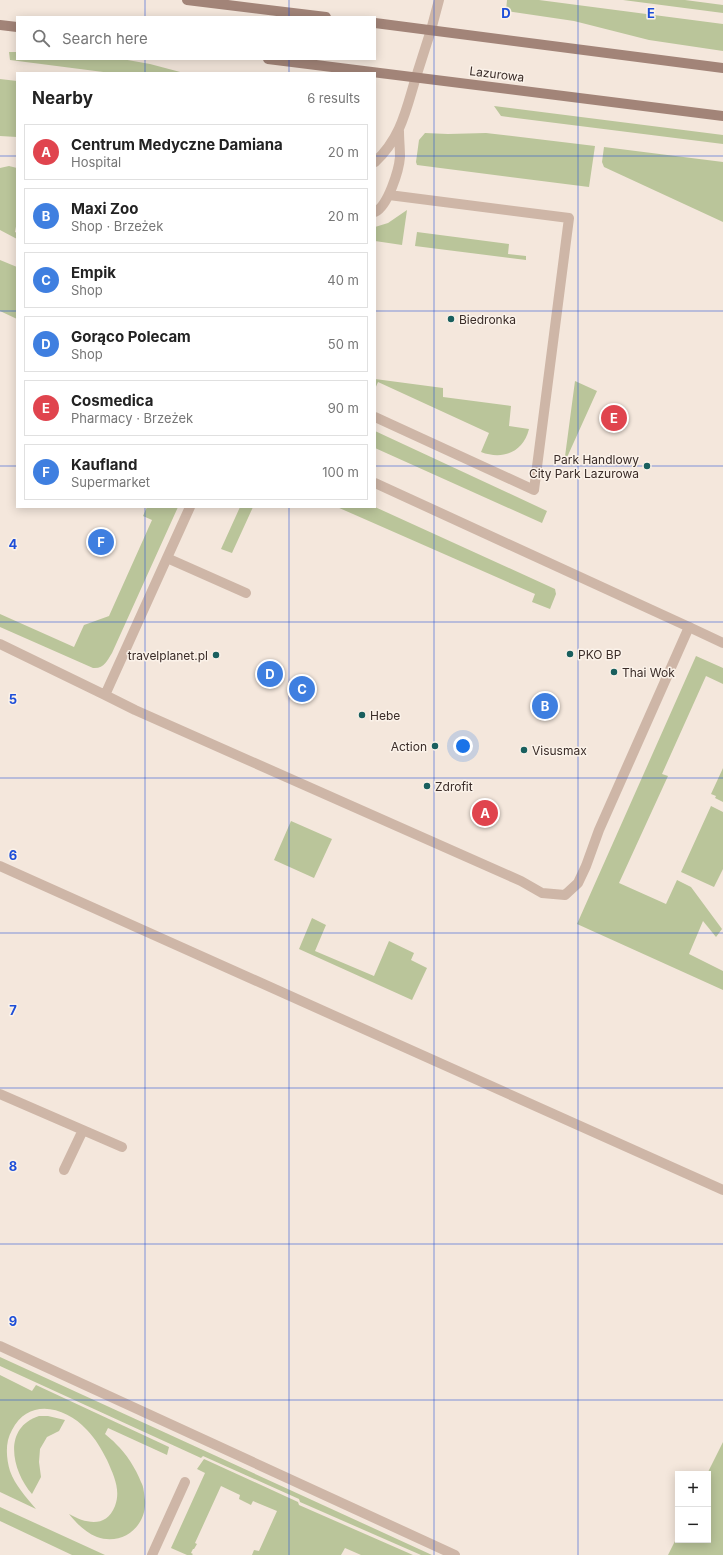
<!DOCTYPE html>
<meta charset="utf-8">
<style>
:root{--surface:#fff;--page:#f2f2f2;--text:#222;--muted:#767676;--line:#e0e0e0;--accent:#db2777}
body{margin:0;font-family:Inter,sans-serif;background:var(--page);color:var(--text)}
.controls{position:absolute;right:12px;bottom:12px;display:grid;overflow:hidden;border-radius:0px;box-shadow:0 2px 10px #0003}
.controls button{width:36px;height:36px;display:grid;place-items:center;padding:0;border:0;border-bottom:1px solid var(--line);background:var(--surface);color:var(--text);font:20px sans-serif}
.you{position:absolute;left:463px;top:746px;width:14px;height:14px;margin:-10px;border:3px solid #fff;border-radius:50%;background:#1a73e8;box-shadow:0 0 0 6px #1a73e833}
.badge{display:grid;place-items:center;width:26px;height:26px;border-radius:50%;background:var(--accent);color:#fff;font-size:13px;font-weight:700}
.pin{position:absolute;translate:-50% -50%;border:2px solid #fff;box-shadow:0 1px 4px #0006}
.list{margin:0;padding:0;list-style:none}
h2{display:flex;justify-content:space-between;align-items:center;height:52px;margin:0;padding:0 16px;font-size:17px}
h2 small{font-size:13px;font-weight:400;color:var(--muted)}
.list li{display:grid;grid-template-columns:26px 1fr auto;gap:12px;align-items:center;box-sizing:border-box;height:56px;margin:0 8px 8px;padding:0 8px;border:1px solid var(--line);border-radius:0px}
.list b{display:block;font-size:15px;white-space:nowrap}
.list p{margin:0;font-size:13px;white-space:nowrap;color:var(--muted)}
.list em{font-size:13px;font-style:normal;color:var(--muted)}
.icon{flex:none;width:22px;height:22px;fill:none;stroke:currentColor;stroke-width:2;stroke-linecap:round;stroke-linejoin:round}
.map{position:relative;flex:none;width:723px;height:1555px;overflow:hidden}
.search{position:absolute;background:var(--surface);box-shadow:0 2px 10px #0003;left:16px;top:16px;width:360px;height:44px;display:flex;align-items:center;gap:10px;box-sizing:border-box;padding:0 14px;border-radius:0px;color:var(--muted);font-size:15px}
.panel{position:absolute;background:var(--surface);box-shadow:0 2px 10px #0003;left:16px;top:72px;width:360px;height:436px;border-radius:0px}
.map>svg:first-child{display:block}
</style>
<div class="map">
<svg width="723" height="1555" viewBox="0 0 723 1555">
<rect width="100%" height="100%" fill="#f4e7dc"/>
<path fill="#bac59a" d="M507 0H539L723 24V51L649 40 574 21 506 11Z
M623 0H685L723 5V13Z
M9 52H17V59H122L150 64 184 73H111L10 60Z
M0 79 17 81V137L0 136Z
M494 106 723 135V144L501 116Z
M425 133 448 134 486 133 595 146 589 187 417 165 416 162 419 140Z
M604 147 723 162V222L604 167 602 162Z
M9 166 17 168V221L15 232 17 233V239L0 230V168Z
M407 210 402 245 375 241V227L388 223Z
M417 232 509 244 508 254 526 256V260L415 246Z
M0 260 17 267V319L0 311Z
M375 379 443 388V397L511 406 509 426 529 429C523 453 502 460 481 452L489 433 378 382 375 389Z
M575 381 597 391 564 464Z
M375 431 547 511 542 523 375 448Z
M147 507H178L112 653C107 661 104 669 93 668L0 627V614L74 647 84 625 109 616 152 520 143 516Z
M240 507H253L232 553 221 549Z
M337 507H375L555 589 556 594 550 609 532 602 535 594Z
M696 656 723 668V684L706 676 662 774 668 776 619 883 666 904 677 880 691 887 722 929 716 937 703 921 689 954 723 971V990L577 924Z
M723 768V802L715 798 716 796 711 794Z
M711 806 723 812V869L714 887 681 872Z
M291 821 332 839 314 878 274 860Z
M312 918 326 925 315 951 374 976 389 941 414 953 411 960 427 968 412 1000 299 949Z
M0 1357 432 1555H421L300 1502 299 1499 203 1456 201 1458 0 1366Z
M0 1375 32 1391 36 1385 169 1447 167 1455 108 1428 105 1434C108 1437 113 1440 116 1444 126 1453 136 1469 141 1482 144 1487 144 1494 145 1500 147 1527 122 1546 97 1537 85 1532 77 1524 69 1514 85 1523 106 1529 115 1506 121 1490 114 1476 107 1460 102 1450 95 1438 87 1430 66 1407 29 1397 12 1430 5 1442 6 1458 10 1471 15 1485 26 1497 36 1509L0 1492Z
M39 1416H48L65 1420 59 1431 47 1437 40 1449 39 1462 41 1477 32 1494C12 1471 2 1428 39 1416Z
M723 1442V1555H668L678 1535V1540H708L707 1474Z
M204 1459 298 1502 299 1505 413 1555H361L345 1548 341 1555H252L254 1550 259 1551 277 1511 253 1501 251 1505 239 1499 240 1495 221 1486 195 1543 197 1544 194 1549H193L191 1553 193 1554 192 1555H187L171 1548 205 1473 197 1469Z
M0 1507 105 1555H72L0 1521Z"/>
<g fill="none" stroke-linecap="round" stroke-linejoin="round">
<path stroke="#ceb6a7" stroke-width="10" d="M375 162C401 138 406 110 416 77
M375 212C388 206 399 170 400 157 400 148 399 140 399 131
M375 417 534 490 569 218 389 195
M167 558 246 593
M0 644 105 695 190 507
M105 695 135 710 521 881 542 893 565 895 578 883 586 866 599 830 689 627 375 483"/>
<path stroke="#ceb6a7" stroke-width="10" d="M152 1555 185 1482"/>
<path stroke="#ceb6a7" stroke-width="10" d="M416 77 431 30 439 0
M689 627 723 643
M0 866 723 1190
M0 1094 122 1147
M64 1170 83 1130
M0 1346 455 1555"/>
<path stroke="#a28478" stroke-width="10" d="M187 0 326 17
M375 23 723 68
M0 25 17 27
M268 59 723 116"/>
</g>
<path fill="none" stroke="#1d4ed8" stroke-width="1" stroke-opacity="0.55" d="M145 0V17M289 0V17M434 0V1555M578 0V1555M145 59V73M289 59V73M0 156H17M375 156H723M0 311H17M375 311H723M0 466H17M375 466H723M145 507V1555M289 507V1555M0 622H723M0 778H723M0 933H723M0 1088H723M0 1244H723M0 1400H723"/>
<g fill="#195f5e" stroke="#fbf2e9" stroke-width="1.5">
<circle cx="451" cy="319" r="4"/>
<circle cx="647" cy="466" r="4"/>
<circle cx="570" cy="654" r="4"/>
<circle cx="216" cy="655" r="4"/>
<circle cx="614" cy="672" r="4"/>
<circle cx="362" cy="715" r="4"/>
<circle cx="435" cy="746" r="4"/>
<circle cx="524" cy="750" r="4"/>
<circle cx="427" cy="786" r="4"/>
</g>
<g text-anchor="middle" dominant-baseline="central" stroke-width="3" stroke-linejoin="round" paint-order="stroke">
<g font-size="12" fill="#3a2c28" stroke="#fbf2e9">
<text transform="translate(497 74) rotate(7)">Lazurowa</text>
</g>
<g font-size="12" fill="#3a2c28" stroke="#fbf2e9" text-anchor="start">
<text x="459" y="319">Biedronka</text>
<text x="639" y="459" text-anchor="end">Park Handlowy<tspan x="639" dy="14">City Park Lazurowa</tspan></text>
<text x="578" y="654">PKO BP</text>
<text x="208" y="655" text-anchor="end">travelplanet.pl</text>
<text x="622" y="672">Thai Wok</text>
<text x="370" y="715">Hebe</text>
<text x="427" y="746" text-anchor="end">Action</text>
<text x="532" y="750">Visusmax</text>
<text x="435" y="786">Zdrofit</text>
</g>
</g>
<g font-size="13" text-anchor="middle" font-weight="bold" fill="#1d4ed8" stroke="#fbf2e9" stroke-width="3" stroke-linejoin="round" paint-order="stroke">
<text x="506" y="18">D</text>
<text x="651" y="18">E</text>
<text x="13" y="549">4</text>
<text x="13" y="704">5</text>
<text x="13" y="860">6</text>
<text x="13" y="1015">7</text>
<text x="13" y="1171">8</text>
<text x="13" y="1326">9</text>
</g>
</svg>
<div class="controls">
<button>+</button>
<button>−</button>
</div>
<div class="you"></div>
<div class="pin badge" style="left:485px;top:813px;background:#e0444e">A</div>
<div class="pin badge" style="left:545px;top:706px;background:#3f7fe0">B</div>
<div class="pin badge" style="left:302px;top:689px;background:#3f7fe0">C</div>
<div class="pin badge" style="left:270px;top:674px;background:#3f7fe0">D</div>
<div class="pin badge" style="left:614px;top:418px;background:#e0444e">E</div>
<div class="pin badge" style="left:101px;top:542px;background:#3f7fe0">F</div>
<div class="search"><svg class="icon" aria-label="search" viewBox="0 0 24 24"><circle cx="10" cy="10" r="6"/><path d="M15 15l6 6"/></svg>Search here</div>
<section class="panel">
<h2>Nearby<small>6 results</small></h2>
<ul class="list">
<li><span class="badge" style="background:#e0444e">A</span><div><b>Centrum Medyczne Damiana</b><p>Hospital</p></div><em>20 m</em></li>
<li><span class="badge" style="background:#3f7fe0">B</span><div><b>Maxi Zoo</b><p>Shop · Brzeżek</p></div><em>20 m</em></li>
<li><span class="badge" style="background:#3f7fe0">C</span><div><b>Empik</b><p>Shop</p></div><em>40 m</em></li>
<li><span class="badge" style="background:#3f7fe0">D</span><div><b>Gorąco Polecam</b><p>Shop</p></div><em>50 m</em></li>
<li><span class="badge" style="background:#e0444e">E</span><div><b>Cosmedica</b><p>Pharmacy · Brzeżek</p></div><em>90 m</em></li>
<li><span class="badge" style="background:#3f7fe0">F</span><div><b>Kaufland</b><p>Supermarket</p></div><em>100 m</em></li>
</ul>
</section>
</div>
